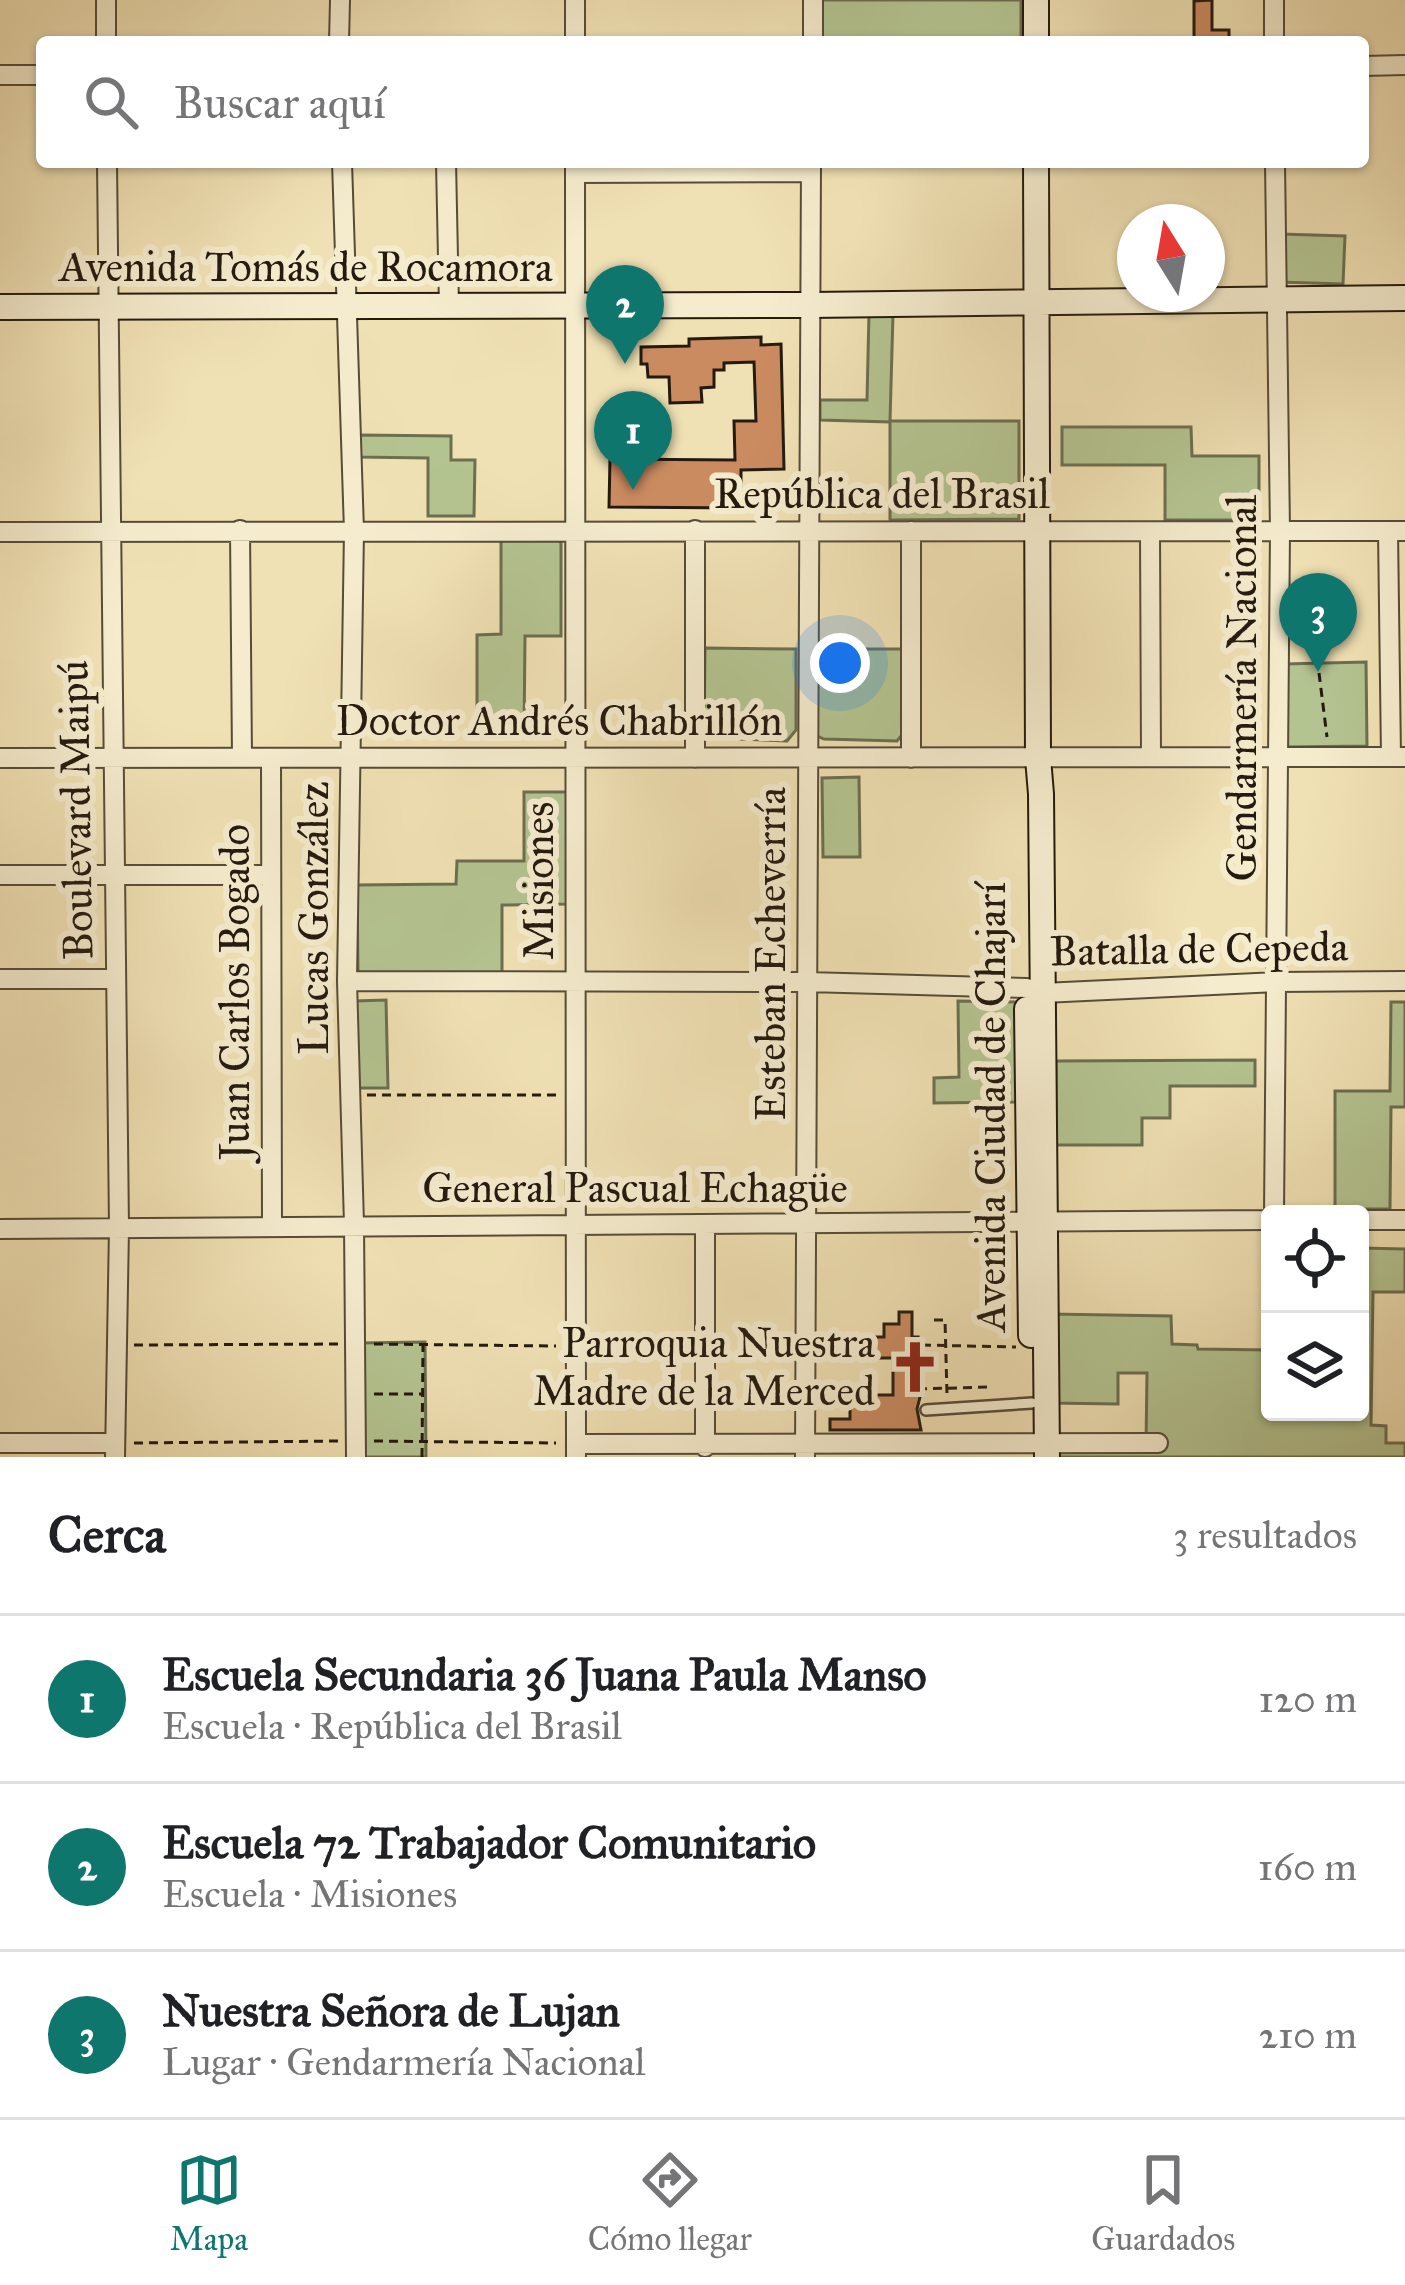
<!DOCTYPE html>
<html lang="es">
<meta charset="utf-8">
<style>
:root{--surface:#fff;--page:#f2f2f2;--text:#202124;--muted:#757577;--line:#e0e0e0;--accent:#0f766e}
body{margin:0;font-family:"IM FELL Great Primer",serif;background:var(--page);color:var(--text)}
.controls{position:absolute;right:36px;bottom:36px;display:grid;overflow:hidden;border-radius:12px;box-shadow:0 3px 9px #0004}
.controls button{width:108px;height:108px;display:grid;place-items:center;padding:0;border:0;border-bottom:3px solid var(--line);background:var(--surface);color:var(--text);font:60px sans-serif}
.compass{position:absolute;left:1117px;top:204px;width:108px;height:108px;border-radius:50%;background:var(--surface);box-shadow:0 3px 9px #0004;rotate:349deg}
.you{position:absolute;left:840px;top:663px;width:42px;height:42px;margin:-30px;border:9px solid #fff;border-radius:50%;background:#1a73e8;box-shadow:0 0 0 18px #1a73e833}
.badge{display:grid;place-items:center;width:78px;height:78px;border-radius:50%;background:var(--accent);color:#fff;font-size:39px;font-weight:700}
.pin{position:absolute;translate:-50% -99px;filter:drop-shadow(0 3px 6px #0008)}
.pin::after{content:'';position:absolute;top:63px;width:42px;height:36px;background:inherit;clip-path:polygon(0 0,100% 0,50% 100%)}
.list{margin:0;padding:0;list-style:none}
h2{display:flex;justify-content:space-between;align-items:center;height:156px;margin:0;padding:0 48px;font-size:51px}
h2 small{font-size:39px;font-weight:400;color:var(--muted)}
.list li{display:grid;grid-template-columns:78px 1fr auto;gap:36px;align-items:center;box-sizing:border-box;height:168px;padding:0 48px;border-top:3px solid var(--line)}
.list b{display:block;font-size:45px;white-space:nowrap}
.list p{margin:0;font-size:39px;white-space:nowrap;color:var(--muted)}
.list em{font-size:39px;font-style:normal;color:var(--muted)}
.icon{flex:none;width:66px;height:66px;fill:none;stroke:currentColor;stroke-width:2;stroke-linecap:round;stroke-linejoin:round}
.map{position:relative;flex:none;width:1405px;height:1457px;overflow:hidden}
.search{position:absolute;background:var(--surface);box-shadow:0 3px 9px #0004;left:36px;right:36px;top:36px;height:132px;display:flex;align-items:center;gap:30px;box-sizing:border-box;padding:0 42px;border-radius:12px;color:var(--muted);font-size:45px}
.sheet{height:660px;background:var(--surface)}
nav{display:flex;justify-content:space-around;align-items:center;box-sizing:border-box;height:168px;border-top:3px solid var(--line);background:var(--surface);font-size:33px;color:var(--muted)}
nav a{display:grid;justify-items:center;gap:6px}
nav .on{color:var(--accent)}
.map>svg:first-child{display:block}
</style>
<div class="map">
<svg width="1405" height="1457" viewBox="0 0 1405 1457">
<rect width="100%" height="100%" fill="#f0e1b4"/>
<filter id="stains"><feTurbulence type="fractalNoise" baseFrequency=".00167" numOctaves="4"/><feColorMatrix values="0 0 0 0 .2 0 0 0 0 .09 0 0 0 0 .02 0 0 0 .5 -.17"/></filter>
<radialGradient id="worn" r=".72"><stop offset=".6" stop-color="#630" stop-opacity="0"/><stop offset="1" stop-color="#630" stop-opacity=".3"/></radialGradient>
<path fill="#b4c491" stroke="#6c6f50" stroke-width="3" d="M821 0H1021V42H821Z
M1280 234 1345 236 1343 284 1279 282Z
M869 313 893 314 890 421H1019V519L890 520V422L820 420V400H867Z
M1062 427H1191L1192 456H1259V520H1165V465H1062Z
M358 435 451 436V460H475L474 516H428V458L358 457Z
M501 537H555L561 543V636H525L524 736H477V635L501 634Z
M705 648 796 649V730L787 741 714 738 704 734Z
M815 649H907L906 730 897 741 824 739 815 735Z
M1366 662 1367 746 1285 747 1284 664Z
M859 777 860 857H823L822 778Z
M524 792H567V904L502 905V973L358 974 357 885 456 884 457 861H524Z
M386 1000 388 1088H357L355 1001Z
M958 1001 1016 1002V1102L934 1103V1078L959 1077Z
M1391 1002H1405V1107H1391L1390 1209H1335V1091H1390Z
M1255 1060V1086H1170V1118H1142V1145H1056V1061Z
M1360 1248 1405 1249V1292H1373L1371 1425 1386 1426V1443H1405V1457H1051V1446H1146L1147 1373H1118V1404L1049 1403 1050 1314 1171 1316 1172 1344 1197 1345 1198 1349 1270 1350V1412H1360Z
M425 1342 426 1457H360L359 1343Z"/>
<path fill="#cb8b61" stroke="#241a0f" stroke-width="3" d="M1212 0V30H1229V42H1194V1Z
M761 337V345L781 344 784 469 741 470V508L609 507 610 459 735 460 734 421H756L754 362 724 363V370H714V387L701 388 702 402 670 403 669 377H648L647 364H641V347L689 346V339Z
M899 1312H912V1337H918L917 1352H912V1393H921L917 1409 921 1430H830V1419H850V1395H893V1358H844V1337H884V1324H899Z"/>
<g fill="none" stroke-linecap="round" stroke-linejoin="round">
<g stroke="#574c38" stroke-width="14">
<path id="lane" d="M926 1410 1032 1403"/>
</g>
<g stroke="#574c38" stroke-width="22">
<path id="street" d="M575 0V42
M813 0V42
M1274 0V42
M106 42V0
M339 42 340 0
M1363 66 1405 65
M0 75H42
M107 162 119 1228 115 1457
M342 162 354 531 347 981 354 1224 356 1457
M446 162 449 306
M575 162 576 1457
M575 173 811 172
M240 530 242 758
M1388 531 1391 757
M0 532 1405 531
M1150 532 1151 757
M0 758 1405 757
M271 758 272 1225
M695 758V530
M911 758V531
M0 875H271
M0 979H114
M347 981 807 982 1027 988 1043 993 1276 982 1405 981
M1274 1214 1280 531 1275 162
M1360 1220H1405
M0 1229 1270 1220
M0 1443H115
M576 1444 1158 1443
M705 1447V1224
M805 1457 811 162"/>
</g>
<g stroke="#241a0f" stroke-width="28">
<path id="secondary" d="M1036 0V42
M1036 162 1038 758 1041 794 1047 1457
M0 307 810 305 1405 298
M1027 1009 1031 1335"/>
</g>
<path stroke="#241a0f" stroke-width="3" stroke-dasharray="9 6" stroke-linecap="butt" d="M1319 673 1327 737
M367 1095H556
M934 1320H945L947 1395
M374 1344 556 1346
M134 1345 340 1344
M922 1345 1016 1347
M918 1389 989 1387
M374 1394H423
M374 1441 556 1443
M134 1443 340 1441
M422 1457 423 1345"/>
<use href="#lane" stroke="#f5ecce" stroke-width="9"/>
<use href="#street" stroke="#f5ecce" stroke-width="18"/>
<use href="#secondary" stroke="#f5ecce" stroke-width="24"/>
</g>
<defs>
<g id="church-bare" transform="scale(4.14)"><path d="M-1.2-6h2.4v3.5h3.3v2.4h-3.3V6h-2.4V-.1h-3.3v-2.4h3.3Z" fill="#8f2418" stroke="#f5ecce" stroke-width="2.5" paint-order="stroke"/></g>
</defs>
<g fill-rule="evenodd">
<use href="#church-bare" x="915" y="1367"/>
</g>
<g text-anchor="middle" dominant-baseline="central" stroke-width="12" stroke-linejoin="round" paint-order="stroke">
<g font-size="42" fill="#241a0f" stroke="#f5ecce">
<text x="306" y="267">Avenida Tomás de Rocamora</text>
<text x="882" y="494">República del Brasil</text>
<text transform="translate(1242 688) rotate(-90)">Gendarmería Nacional</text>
<text x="559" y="721">Doctor Andrés Chabrillón</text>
<text transform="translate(76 810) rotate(-91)">Boulevard Maipú</text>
<text transform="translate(539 881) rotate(-90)">Misiones</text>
<text transform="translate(314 918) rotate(-90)">Lucas González</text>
<text transform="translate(1199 949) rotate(-1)">Batalla de Cepeda</text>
<text transform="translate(771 954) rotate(-90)">Esteban Echeverría</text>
<text transform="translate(235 992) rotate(-90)">Juan Carlos Bogado</text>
<text transform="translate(991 1107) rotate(-90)">Avenida Ciudad de Chajarí</text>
<text x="635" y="1188">General Pascual Echagüe</text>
</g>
<g font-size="42" fill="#241a0f" stroke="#f5ecce" text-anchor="end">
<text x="875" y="1343">Parroquia Nuestra<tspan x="875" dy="48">Madre de la Merced</tspan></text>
</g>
</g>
<rect width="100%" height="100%" filter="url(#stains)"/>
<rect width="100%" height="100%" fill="url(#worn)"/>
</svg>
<div class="controls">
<button><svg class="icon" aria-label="locate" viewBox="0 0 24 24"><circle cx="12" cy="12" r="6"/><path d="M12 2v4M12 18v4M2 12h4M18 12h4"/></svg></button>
<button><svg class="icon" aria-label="layers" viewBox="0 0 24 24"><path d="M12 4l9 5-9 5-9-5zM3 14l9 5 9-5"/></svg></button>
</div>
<svg class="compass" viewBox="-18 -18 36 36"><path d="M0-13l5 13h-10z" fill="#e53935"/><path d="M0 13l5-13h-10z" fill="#757577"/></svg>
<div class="you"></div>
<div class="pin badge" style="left:633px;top:490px">1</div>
<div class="pin badge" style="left:625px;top:364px">2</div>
<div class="pin badge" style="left:1318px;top:672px">3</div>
<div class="search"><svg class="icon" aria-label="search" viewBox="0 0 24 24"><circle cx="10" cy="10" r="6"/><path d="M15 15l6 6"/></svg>Buscar aquí</div>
</div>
<section class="sheet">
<h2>Cerca<small>3 resultados</small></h2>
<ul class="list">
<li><span class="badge">1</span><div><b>Escuela Secundaria 36 Juana Paula Manso</b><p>Escuela · República del Brasil</p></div><em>120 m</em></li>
<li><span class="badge">2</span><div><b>Escuela 72 Trabajador Comunitario</b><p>Escuela · Misiones</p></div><em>160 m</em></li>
<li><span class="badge">3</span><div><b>Nuestra Señora de Lujan</b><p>Lugar · Gendarmería Nacional</p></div><em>210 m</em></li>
</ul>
</section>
<nav>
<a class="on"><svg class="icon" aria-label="map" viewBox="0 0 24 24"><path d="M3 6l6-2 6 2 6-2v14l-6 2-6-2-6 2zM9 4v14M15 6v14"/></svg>Mapa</a>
<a><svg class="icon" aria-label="directions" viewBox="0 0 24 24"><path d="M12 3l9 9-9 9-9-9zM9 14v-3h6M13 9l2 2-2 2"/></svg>Cómo llegar</a>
<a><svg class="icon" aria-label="saved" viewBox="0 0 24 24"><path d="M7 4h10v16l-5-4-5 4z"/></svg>Guardados</a>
</nav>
